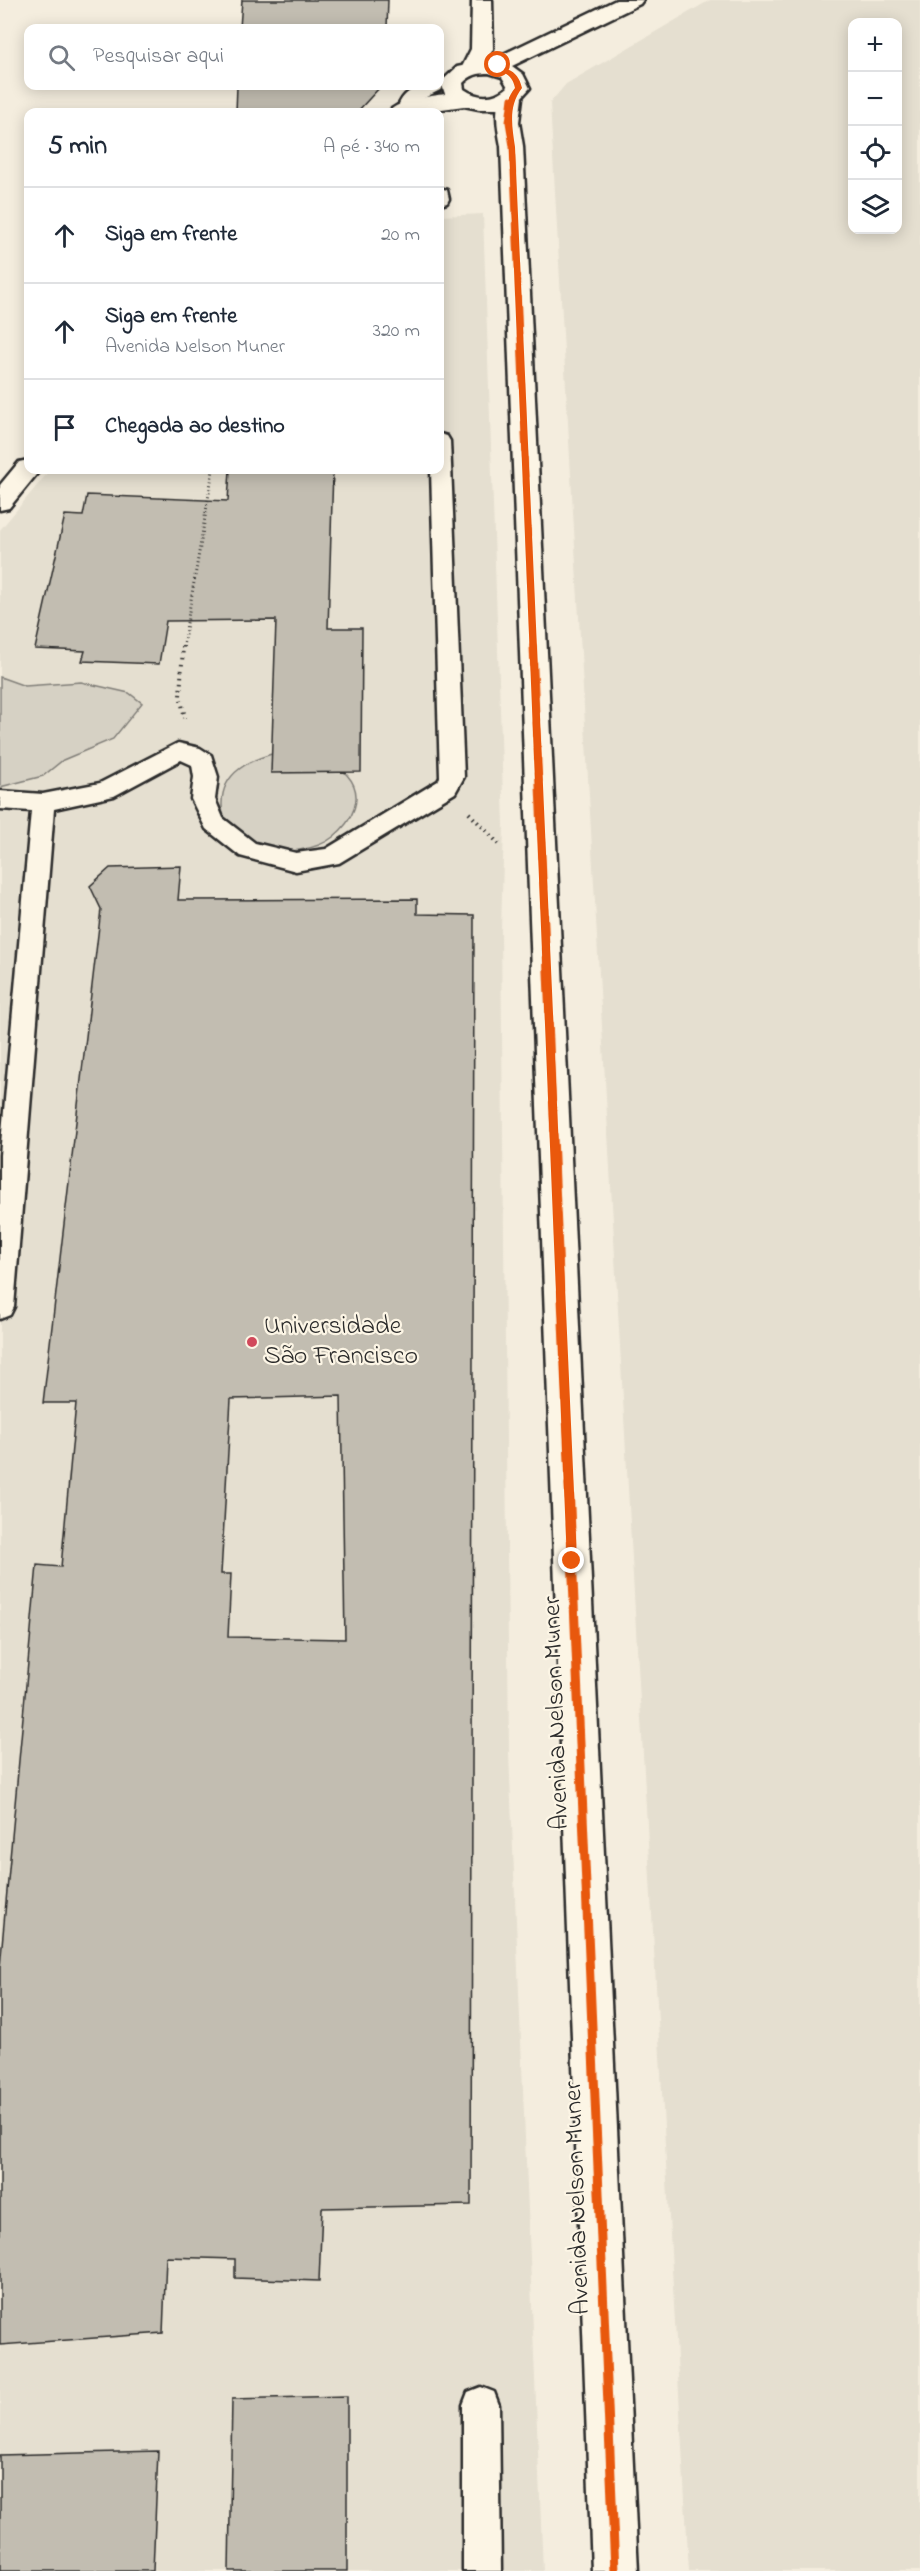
<!DOCTYPE html>
<html lang="pt">
<meta charset="utf-8">
<style>
:root{--surface:#fff;--page:#f2f2f3;--text:#1f2937;--muted:#747a83;--line:#e0e1e3}
body{margin:0;font-family:"Indie Flower",sans-serif;background:var(--page);color:var(--text)}
.controls{position:absolute;right:18px;top:18px;display:grid;overflow:hidden;border-radius:12px;box-shadow:0 3px 15px #0003}
.controls button{width:54px;height:54px;display:grid;place-items:center;padding:0;border:0;border-bottom:2px solid var(--line);background:var(--surface);color:var(--text);font:30px sans-serif}
.stop{position:absolute;width:18px;height:18px;margin:-14px;border:4px solid #ea580c;border-radius:50%;background:#fff}
.stop.end{background:#ea580c;border-color:#fff;box-shadow:0 2px 6px #0008}
.list{margin:0;padding:0;list-style:none}
h2{display:flex;justify-content:space-between;align-items:center;height:78px;margin:0;padding:0 24px;font-size:26px}
h2 small{font-size:20px;font-weight:400;color:var(--muted)}
.list li{display:grid;grid-template-columns:39px 1fr auto;gap:18px;align-items:center;box-sizing:border-box;height:96px;padding:0 24px;border-top:2px solid var(--line)}
.list b{display:block;font-size:22px;white-space:nowrap}
.list p{margin:0;font-size:20px;white-space:nowrap;color:var(--muted)}
.list em{font-size:20px;font-style:normal;color:var(--muted)}
.icon{flex:none;width:33px;height:33px;fill:none;stroke:currentColor;stroke-width:2;stroke-linecap:round;stroke-linejoin:round}
.map{position:relative;flex:none;width:920px;height:2571px;overflow:hidden}
.search{position:absolute;background:var(--surface);box-shadow:0 3px 15px #0003;left:24px;top:24px;width:420px;height:66px;display:flex;align-items:center;gap:15px;box-sizing:border-box;padding:0 21px;border-radius:12px;color:var(--muted);font-size:22px}
.panel{position:absolute;background:var(--surface);box-shadow:0 3px 15px #0003;left:24px;top:108px;width:420px;height:366px;border-radius:12px}
.map>svg:first-child{display:block}
</style>
<div class="map">
<svg width="920" height="2571" viewBox="0 0 920 2571">
<rect width="100%" height="100%" fill="#f4edde"/>
<filter id="ink" filterUnits="userSpaceOnUse"><feTurbulence type="fractalNoise" baseFrequency=".0167" numOctaves="2"/><feDisplacementMap in="SourceGraphic" scale="12" xChannelSelector="R" yChannelSelector="G"/><feConvolveMatrix kernelMatrix="1 2 1 2 8 2 1 2 1" color-interpolation-filters="sRGB"/></filter>
<g filter="url(#ink)">
<path fill="#e5dfd0" fill-rule="evenodd" d="M710 0H920V2571H689L550 103 566 84ZM852 22H898V230H852Z
M483 214 504 825 501 930 509 1753 543 2571H0V530L50 470H440V216Z"/>
<path fill="#d6d1c4" stroke="#807e78" stroke-width="1.5" d="M0 677 25 686 81 682 129 693 142 703 113 739 63 760 43 776 0 787Z
M279 752C297 756 320 758 337 765 341 767 344 772 347 775 366 796 352 822 333 837 317 850 283 855 263 848 257 846 250 840 244 836 239 834 232 831 229 827 224 821 222 812 222 805 221 772 251 759 279 752Z"/>
<path fill="#c2bdb1" stroke="#2b2b2b" stroke-width="1.5" fill-rule="evenodd" d="M242 0H388L387 28H240Z
M237 86H381L357 112H236Z
M230 470H333L328 628H362L361 772 271 773 276 620 166 621 159 664 82 661 85 651 35 649 65 515 83 516 87 495 228 501Z
M181 866 178 900 417 899V914L474 915 471 2205 322 2208 319 2281 235 2278V2259L166 2257 163 2333 0 2345V1967L37 1565 61 1567 76 1403H43L101 909 90 886 110 868ZM341 1396 345 1639 228 1637 231 1574H221L231 1399Z
M347 2396V2571H229L232 2399Z
M158 2451 153 2571H0V2455Z"/>
<g fill="none" stroke-linecap="round" stroke-linejoin="round">
<g stroke="#2b2b2b" stroke-width="5">
<path id="lane" d="M440 82 443 86 440 90 418 101 417 104 421 112H403L399 104C407 87 422 86 440 86Z
M440 188 447 190 449 199 447 203 440 205Z
M440 434 447 436 450 441 464 777 455 793 339 863 296 871 240 856 206 829 191 799 194 777 192 765 181 760 114 796 54 809 14 1307 10 1315 0 1319V1155L31 811 0 809V791L43 794 100 783 178 743 200 748 211 755 218 777 215 799 223 818 255 843 296 853 326 849 438 781 440 777 431 470H440Z
M481 2387 494 2392 499 2405 501 2571H463V2405L468 2392Z"/>
</g>
<g stroke="#2b2b2b" stroke-width="5">
<path id="street" d="M472 0H492L493 49 481 72 473 73 465 72 462 67 471 49Z
M511 91 519 93 522 98 519 122 523 146 638 2571H592L501 146C498 130 493 108 503 93Z"/>
</g>
<g stroke="#2b2b2b" stroke-width="5">
<path id="secondary" d="M616 0H643L640 4 512 66 523 74 530 88 520 99 496 109H479L464 106 420 112H389C398 100 430 96 445 94L441 82 457 67 491 60ZM489 73 502 77 508 87C494 99 479 99 464 89L463 83C471 75 478 73 489 73Z
M28 460V470H40L9 508 0 510V485L19 462Z"/>
</g>
<path stroke="#2b2b2b" stroke-width="3" stroke-dasharray="1 3" stroke-linecap="butt" d="M183 647 213 470"/>
<path stroke="#2b2b2b" stroke-width="4" stroke-dasharray="1.5 4.5" stroke-linecap="butt" d="M183 646 180 696 185 718
M469 813 499 844"/>
<use href="#lane" fill="#fcf5e5" fill-rule="evenodd"/>
<use href="#street" fill="#fcf5e5" fill-rule="evenodd"/>
<use href="#secondary" fill="#fcf5e5" fill-rule="evenodd"/>
<g stroke="#fcf5e5" stroke-width="8">
<path id="cycleway-far2" d="M511 98 508 122 512 146 533 647"/>
</g>
<g stroke="#fcf5e5" stroke-width="10">
<path id="cycleway-far1" d="M533 646 569 1485"/>
</g>
<g stroke="#fcf5e5" stroke-width="13">
<path id="cycleway" d="M569 1484 615 2571"/>
</g>
<use href="#cycleway-far2" stroke="#e8590c" stroke-width="5"/>
<use href="#cycleway-far1" stroke="#e8590c" stroke-width="7"/>
<use href="#cycleway" stroke="#e8590c" stroke-width="9"/>
</g>
</g>
<path fill="#ea580c" d="M498 63 502 65 500 67C513 70 519 75 522 88 508 106 512 126 515 147L577 1561 572 1566 567 1561 509 147C506 126 501 105 515 88 512 72 502 73 490 67Z"/>
<circle fill="#d1495b" stroke="#fcf5e5" stroke-width="2" cx="252" cy="1342" r="6"/>
<g text-anchor="middle" dominant-baseline="central" stroke-width="4.5" stroke-linejoin="round" paint-order="stroke">
<g font-size="26" fill="#2b2b2b" stroke="#fcf5e5" text-anchor="start">
<text x="264" y="1327">Universidade<tspan x="264" dy="30">São Francisco</tspan></text>
</g>
<g font-size="26" fill="#2b2b2b" stroke="#fcf5e5">
<text transform="translate(557 1713) rotate(-92)">Avenida Nelson Muner</text>
<text transform="translate(578 2198) rotate(-92)">Avenida Nelson Muner</text>
</g>
</g>
</svg>
<div class="controls">
<button>+</button>
<button>−</button>
<button><svg class="icon" aria-label="locate" viewBox="0 0 24 24"><circle cx="12" cy="12" r="6"/><path d="M12 2v4M12 18v4M2 12h4M18 12h4"/></svg></button>
<button><svg class="icon" aria-label="layers" viewBox="0 0 24 24"><path d="M12 4l9 5-9 5-9-5zM3 14l9 5 9-5"/></svg></button>
</div>
<div class="stop" style="left:498px;top:65px"></div>
<div class="stop end" style="left:572px;top:1561px"></div>
<div class="search"><svg class="icon" aria-label="search" viewBox="0 0 24 24"><circle cx="10" cy="10" r="6"/><path d="M15 15l6 6"/></svg>Pesquisar aqui</div>
<section class="panel">
<h2>5 min<small>A pé · 340 m</small></h2>
<ul class="list">
<li><svg class="icon" aria-label="ahead" viewBox="0 0 24 24"><path d="M12 20V5M6 11l6-6 6 6"/></svg><div><b>Siga em frente</b></div><em>20 m</em></li>
<li><svg class="icon" aria-label="ahead" viewBox="0 0 24 24"><path d="M12 20V5M6 11l6-6 6 6"/></svg><div><b>Siga em frente</b><p>Avenida Nelson Muner</p></div><em>320 m</em></li>
<li><svg class="icon" aria-label="arrive" viewBox="0 0 24 24"><path d="M6 21V4h12l-3 4 3 4H6"/></svg><div><b>Chegada ao destino</b></div></li>
</ul>
</section>
</div>
